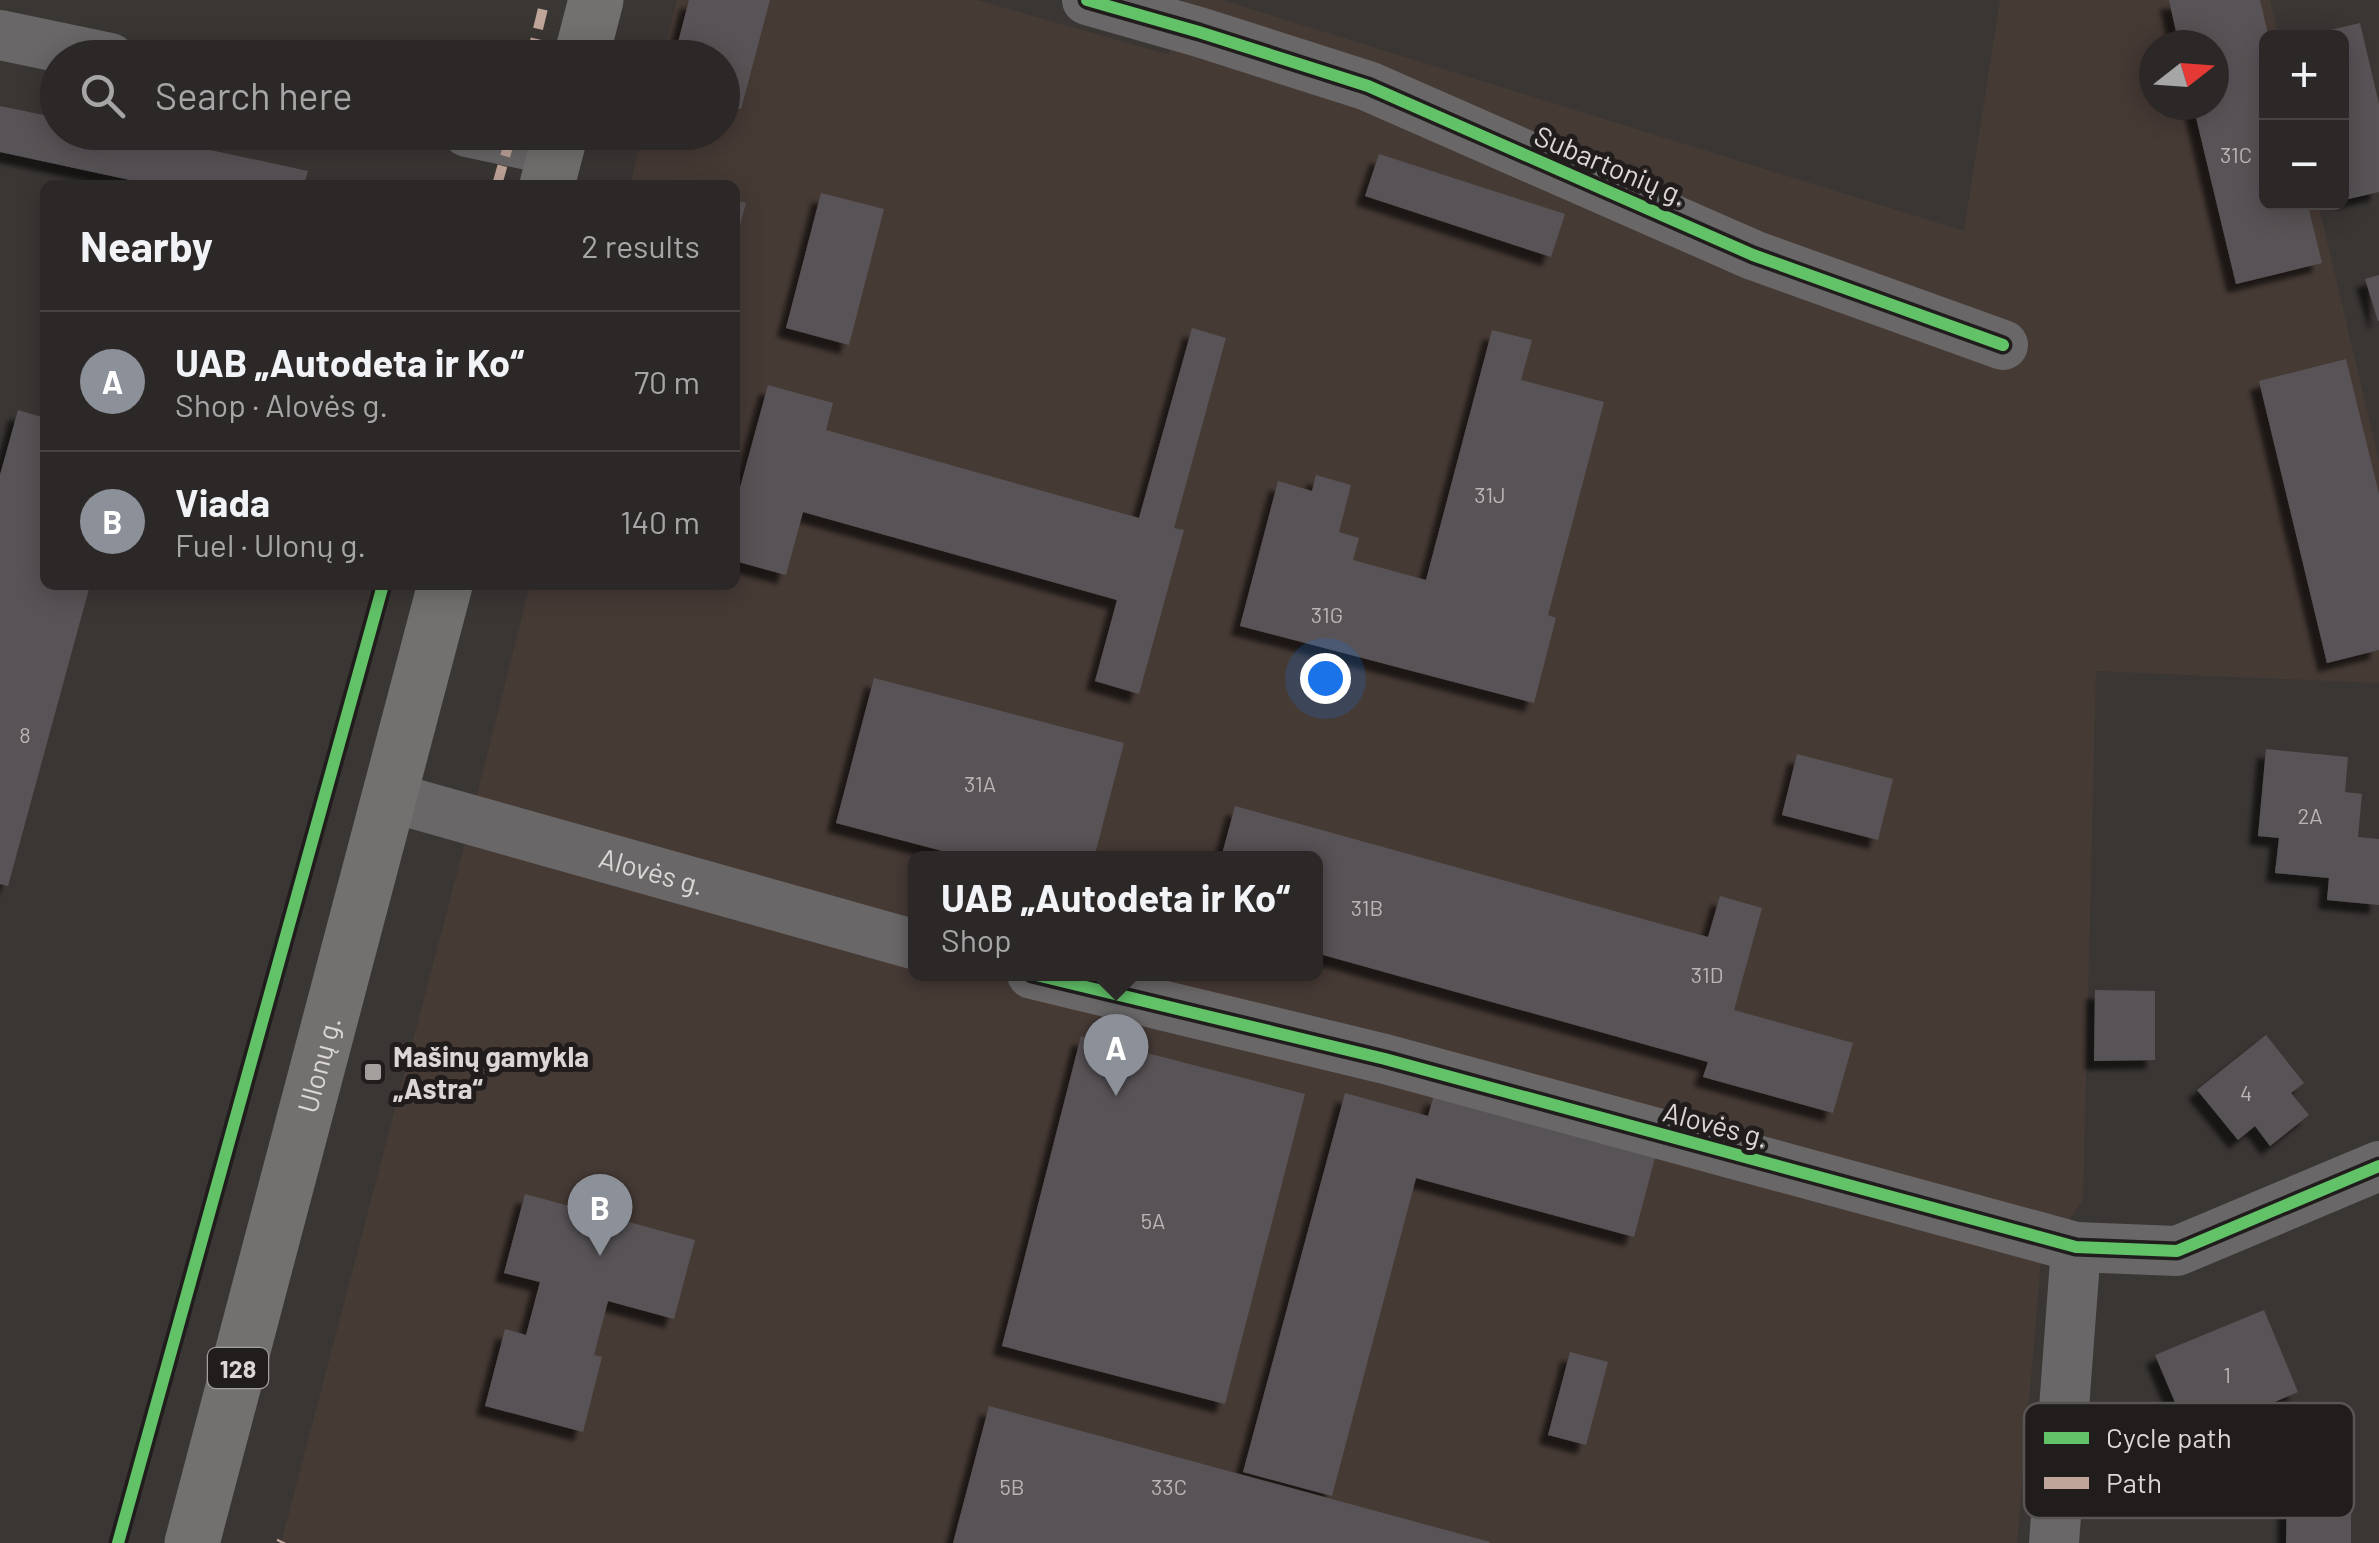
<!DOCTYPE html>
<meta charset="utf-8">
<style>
:root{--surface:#2c2827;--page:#383433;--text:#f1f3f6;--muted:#a6a6a7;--line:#484444;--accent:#8c9099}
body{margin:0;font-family:Barlow,sans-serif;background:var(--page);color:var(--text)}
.controls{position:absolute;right:30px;top:30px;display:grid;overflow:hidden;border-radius:15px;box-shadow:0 5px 25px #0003}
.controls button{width:90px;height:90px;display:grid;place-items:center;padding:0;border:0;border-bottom:2px solid var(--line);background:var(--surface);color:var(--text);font:50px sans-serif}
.compass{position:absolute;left:2139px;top:30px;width:90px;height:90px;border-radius:50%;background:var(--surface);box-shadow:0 5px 25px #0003;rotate:73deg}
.you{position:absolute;left:1325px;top:678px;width:35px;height:35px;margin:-25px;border:8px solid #fff;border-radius:50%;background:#1a73e8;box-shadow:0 0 0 15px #1a73e833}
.badge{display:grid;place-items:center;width:65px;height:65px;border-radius:50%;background:var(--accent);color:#fff;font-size:32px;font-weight:700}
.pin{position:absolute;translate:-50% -82px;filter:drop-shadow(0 2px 5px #0008)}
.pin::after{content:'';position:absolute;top:52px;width:35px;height:30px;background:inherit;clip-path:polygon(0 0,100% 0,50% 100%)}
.popup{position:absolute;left:908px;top:851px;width:415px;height:130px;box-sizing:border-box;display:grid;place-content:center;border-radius:15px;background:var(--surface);filter:drop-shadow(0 2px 8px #0005);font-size:32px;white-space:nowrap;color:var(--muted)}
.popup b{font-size:38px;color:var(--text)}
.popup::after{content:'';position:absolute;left:50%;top:100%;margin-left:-20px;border:20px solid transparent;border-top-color:var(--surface)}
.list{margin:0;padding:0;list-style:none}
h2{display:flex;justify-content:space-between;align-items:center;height:130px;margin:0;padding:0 40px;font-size:42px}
h2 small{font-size:32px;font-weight:400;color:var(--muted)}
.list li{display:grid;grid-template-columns:65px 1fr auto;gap:30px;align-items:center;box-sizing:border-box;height:140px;padding:0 40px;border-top:2px solid var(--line)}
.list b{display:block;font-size:38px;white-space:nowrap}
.list p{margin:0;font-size:32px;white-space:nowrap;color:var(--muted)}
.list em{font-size:32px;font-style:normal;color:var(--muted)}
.icon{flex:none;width:55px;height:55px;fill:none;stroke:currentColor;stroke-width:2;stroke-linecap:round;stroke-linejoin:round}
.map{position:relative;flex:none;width:2379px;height:1543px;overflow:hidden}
.search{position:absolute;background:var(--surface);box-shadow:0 5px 25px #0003;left:40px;top:40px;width:700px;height:110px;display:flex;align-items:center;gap:25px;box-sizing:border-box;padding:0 35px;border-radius:55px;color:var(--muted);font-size:38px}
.panel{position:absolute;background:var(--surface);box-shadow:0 5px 25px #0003;left:40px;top:180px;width:700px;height:410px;border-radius:15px}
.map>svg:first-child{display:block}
</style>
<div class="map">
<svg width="2379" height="1543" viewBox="0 0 2379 1543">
<defs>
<filter id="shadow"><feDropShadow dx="-9" dy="9" stdDeviation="2.5" flood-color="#0009"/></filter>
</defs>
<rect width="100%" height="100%" fill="#3a3634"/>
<path fill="#463a35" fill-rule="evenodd" d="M677 0H977L1169 55 1183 0H1222L1964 231 2000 0H2270L2279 37 2266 38V202L2318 203 2379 461V683L2096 671 2083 1200 2041 1260 2017 1543H281L466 839 530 585H735V185H630L643 133 722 132V58L662 57ZM2154 45H2214V105H2154ZM916 858H1316V974H916Z"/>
<path fill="#595356" filter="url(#shadow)" d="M689 0H770L741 109 722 104V58H674Z
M2169 0H2260L2269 38H2266V202H2307L2322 263 2236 284 2193 105H2214V45H2179Z
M2360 23 2379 104V192L2344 200 2342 188V38L2305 36Z
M0 106 58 118V132H127L308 171 304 185H153L0 152Z
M1379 154 1565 214 1551 257 1365 196Z
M821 193 884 209 849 345 786 328Z
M735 200 746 203 736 240 735 239Z
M2379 275V321H2378L2365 279Z
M1192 328 1226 338 1174 528 1184 530 1139 694 1095 681 1117 600 803 512 786 575 735 561V506L768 385 833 403 826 430 1139 518Z
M1492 330 1532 340 1521 380 1604 402 1548 615 1556 618 1534 703 1240 626 1278 481 1312 491 1316 475 1351 485 1339 532 1359 538 1353 560 1426 580Z
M2346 359 2379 494V650L2327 663 2259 381Z
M18 410 45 418V585H90L8 886 0 884V475Z
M874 678 1124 743 1094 858H969L836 823Z
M2266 749 2348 757 2345 792 2362 794 2358 837 2379 839V905L2327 900 2329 878 2275 873 2279 838 2258 836Z
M1797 754 1893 779 1878 840 1782 815Z
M1235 806 1708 937 1720 896 1762 908 1734 1010 1853 1043 1833 1113 1703 1077 1708 1062 1316 953V858H1221Z
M2095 990 2155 991V1060L2094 1061Z
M2266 1035 2304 1083 2291 1093 2309 1115 2270 1146 2255 1126 2238 1140 2197 1090Z
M1081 1036 1305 1094 1225 1404 1002 1346Z
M1345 1093 1428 1116 1434 1095 1656 1154 1634 1237 1416 1178 1332 1496 1243 1472Z
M525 1194 695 1240 674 1319 608 1301 594 1355 602 1357 583 1432 485 1406 505 1329 526 1335 540 1282 504 1273Z
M2264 1310 2298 1392 2190 1438 2155 1355Z
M1570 1352 1608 1362 1586 1445 1548 1435Z
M989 1406 1490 1542V1543H953Z
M2287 1486H2351V1543H2286Z"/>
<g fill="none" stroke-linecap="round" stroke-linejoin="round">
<g stroke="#696767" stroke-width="50">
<path d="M1087 0 1199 32 1368 86 1753 255 2003 345"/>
<path d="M0 35 110 58"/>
<path d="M467 132 556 151"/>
<path id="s1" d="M390 797 916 945"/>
<path d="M1032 974 1385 1059 2076 1247 2177 1251 2379 1166"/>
<path d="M2054 1543 2076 1247"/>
</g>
<g stroke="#737170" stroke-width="55">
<path d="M581 58 596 0"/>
<path d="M547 185 561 132"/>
<path id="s2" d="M192 1543 445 585"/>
</g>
<path stroke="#c0a59a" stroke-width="10" stroke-dasharray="20 10" stroke-linecap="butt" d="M531 58 545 0
M497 185 512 132
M281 1543 282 1541"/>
<g stroke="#201d1c" stroke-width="19">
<path id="cycleway" d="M1087 0 1199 32 1368 86 1753 255 2003 345
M1032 974 1385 1059 2076 1247 2177 1251 2379 1166
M118 1543 383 585"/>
</g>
<use href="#cycleway" stroke="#61c268" stroke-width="12"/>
</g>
<rect fill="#a39f9d" stroke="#201d1c" stroke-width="4" x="363" y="1062" width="20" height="20" rx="5"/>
<g text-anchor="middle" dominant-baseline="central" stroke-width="10" stroke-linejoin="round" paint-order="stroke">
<g font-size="22" fill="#bbb6b5">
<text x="2236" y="154">31C</text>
<text x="1490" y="494">31J</text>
<text x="1327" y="614">31G</text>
<text x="25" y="734">8</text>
<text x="980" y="783">31A</text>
<text x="2310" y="815">2A</text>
<text x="1367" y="907">31B</text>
<text x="1707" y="974">31D</text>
<text x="2246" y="1092">4</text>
<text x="1153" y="1220">5A</text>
<text x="2227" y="1374">1</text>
<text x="1012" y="1486">5B</text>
<text x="1169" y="1486">33C</text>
</g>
<rect fill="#201d1c" stroke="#a49f9e" stroke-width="2.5" x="208" y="1348" width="60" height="40" rx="8"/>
<g font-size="25" font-weight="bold" fill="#dcd7d5">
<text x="238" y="1368">128</text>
</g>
<g font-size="28" fill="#dcd7d5" stroke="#201d1c">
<text transform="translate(1611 165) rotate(23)">Subartonių g.</text>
<text stroke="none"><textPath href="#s1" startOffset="272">Alovės g.</textPath></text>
<text stroke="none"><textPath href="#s2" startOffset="495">Ulonų g.</textPath></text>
<text transform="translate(1716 1124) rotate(15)">Alovės g.</text>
</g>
<g font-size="28" font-weight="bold" fill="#dcd7d5" stroke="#201d1c" text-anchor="start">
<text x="393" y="1056">Mašinų gamykla<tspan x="393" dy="32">„Astra“</tspan></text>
</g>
</g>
<rect x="2024" y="1403" width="330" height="115" rx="15" fill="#201d1c" stroke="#585554" stroke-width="2.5"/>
<rect x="2044" y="1432" width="45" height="12" fill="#61c268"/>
<rect x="2044" y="1477" width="45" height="12" fill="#c0a59a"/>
<g font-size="28" fill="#dcd7d5">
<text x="2106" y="1448">Cycle path</text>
<text x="2106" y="1493">Path</text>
</g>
</svg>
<div class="controls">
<button>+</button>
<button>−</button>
</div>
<svg class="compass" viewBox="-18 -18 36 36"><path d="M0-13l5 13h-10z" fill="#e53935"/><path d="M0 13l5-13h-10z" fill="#a6a6a7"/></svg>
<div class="you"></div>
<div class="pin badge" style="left:1116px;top:1096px">A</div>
<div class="popup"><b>UAB „Autodeta ir Ko“</b>Shop</div>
<div class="pin badge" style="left:600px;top:1256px">B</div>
<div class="search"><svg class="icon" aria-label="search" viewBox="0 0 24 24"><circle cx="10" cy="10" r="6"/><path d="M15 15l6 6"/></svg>Search here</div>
<section class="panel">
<h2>Nearby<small>2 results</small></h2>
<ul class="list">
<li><span class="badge">A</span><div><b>UAB „Autodeta ir Ko“</b><p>Shop · Alovės g.</p></div><em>70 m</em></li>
<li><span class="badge">B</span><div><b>Viada</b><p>Fuel · Ulonų g.</p></div><em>140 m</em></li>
</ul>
</section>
</div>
